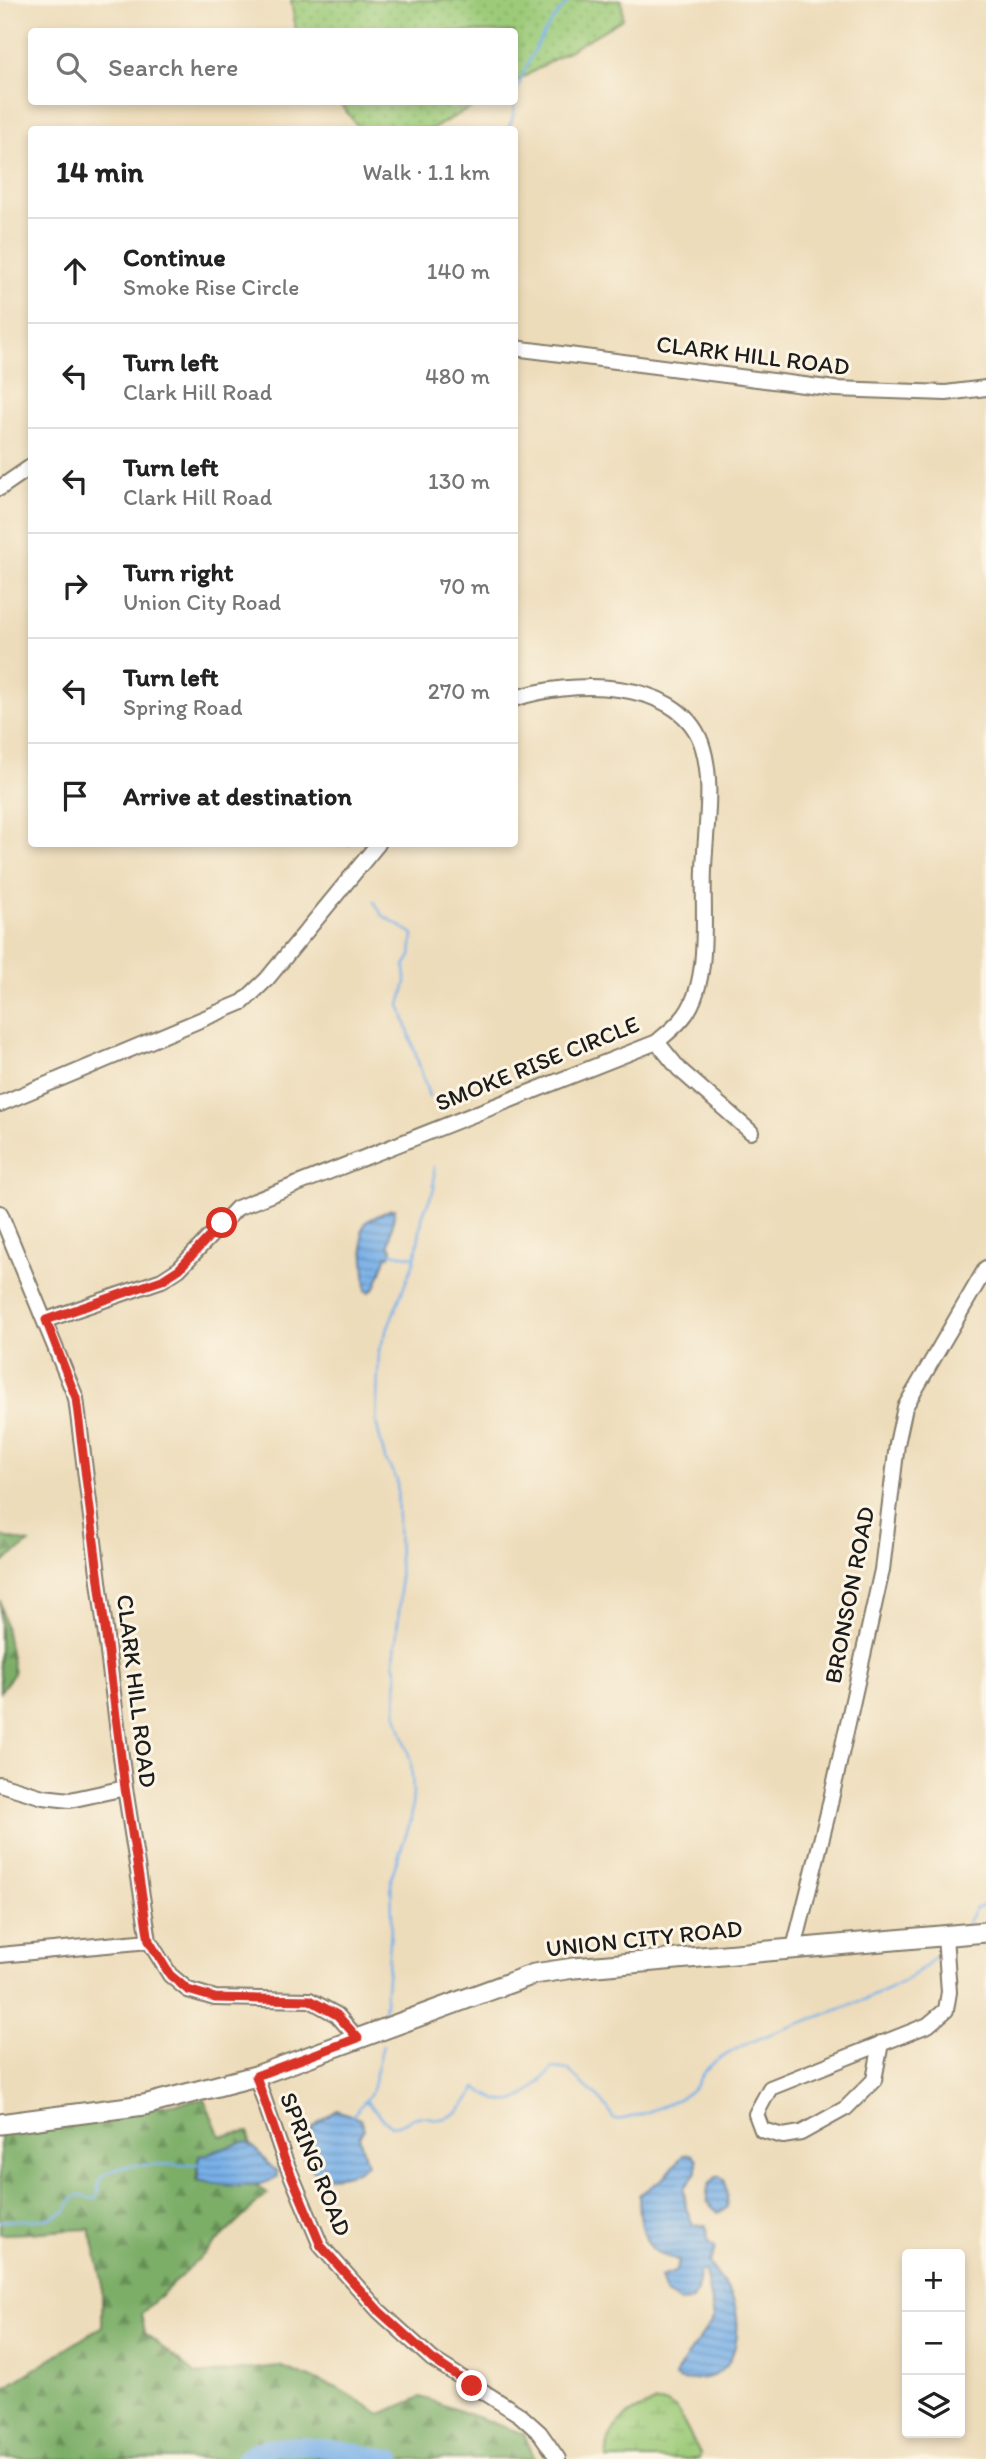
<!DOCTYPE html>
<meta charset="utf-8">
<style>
:root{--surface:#fff;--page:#f6f6f6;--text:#222;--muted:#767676;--line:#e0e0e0}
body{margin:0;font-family:Itim,sans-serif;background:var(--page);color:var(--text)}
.controls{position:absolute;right:21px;bottom:21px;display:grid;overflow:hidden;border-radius:7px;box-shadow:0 4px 10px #0003}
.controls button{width:63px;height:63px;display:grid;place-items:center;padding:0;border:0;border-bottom:2px solid var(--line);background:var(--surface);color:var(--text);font:35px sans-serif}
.stop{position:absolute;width:21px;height:21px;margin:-16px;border:5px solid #d93025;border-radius:50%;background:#fff}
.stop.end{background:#d93025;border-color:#fff;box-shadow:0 2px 7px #0008}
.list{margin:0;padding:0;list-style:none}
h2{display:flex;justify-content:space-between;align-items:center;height:91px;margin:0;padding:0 28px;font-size:30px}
h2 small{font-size:23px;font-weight:400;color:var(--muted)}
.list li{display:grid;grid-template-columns:46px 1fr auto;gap:21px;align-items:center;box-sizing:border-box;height:105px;padding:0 28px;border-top:2px solid var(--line)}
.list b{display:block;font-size:26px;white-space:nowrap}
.list p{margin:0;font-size:23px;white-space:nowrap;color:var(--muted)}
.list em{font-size:23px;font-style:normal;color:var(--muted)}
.icon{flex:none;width:38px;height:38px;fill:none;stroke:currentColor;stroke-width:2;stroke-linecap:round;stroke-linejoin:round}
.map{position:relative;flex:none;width:986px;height:2459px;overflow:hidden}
.search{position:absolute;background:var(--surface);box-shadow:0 4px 10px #0003;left:28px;top:28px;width:490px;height:77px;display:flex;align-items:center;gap:18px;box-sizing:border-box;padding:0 24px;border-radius:7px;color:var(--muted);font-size:26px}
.panel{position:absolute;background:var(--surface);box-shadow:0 4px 10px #0003;left:28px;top:126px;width:490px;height:721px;border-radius:7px}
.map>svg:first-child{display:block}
</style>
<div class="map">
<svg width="986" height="2459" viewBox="0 0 986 2459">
<defs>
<pattern id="grass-dots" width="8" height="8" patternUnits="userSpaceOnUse" patternTransform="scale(1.75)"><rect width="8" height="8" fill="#9bca78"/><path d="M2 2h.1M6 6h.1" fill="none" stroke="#85ad67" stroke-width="1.8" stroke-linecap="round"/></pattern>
<pattern id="forest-firs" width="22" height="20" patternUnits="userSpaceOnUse" patternTransform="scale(1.75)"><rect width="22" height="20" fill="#7cae68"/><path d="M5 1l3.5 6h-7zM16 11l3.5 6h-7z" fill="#658d55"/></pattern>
<pattern id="wetland-marsh" width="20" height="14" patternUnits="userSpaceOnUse" patternTransform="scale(1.75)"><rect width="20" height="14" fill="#9bca78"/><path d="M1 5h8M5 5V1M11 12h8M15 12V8" fill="none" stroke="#85ad67"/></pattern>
<pattern id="water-rules" width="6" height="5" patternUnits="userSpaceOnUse" patternTransform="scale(1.75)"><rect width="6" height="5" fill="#78b0e8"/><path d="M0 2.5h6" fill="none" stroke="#628ebb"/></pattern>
</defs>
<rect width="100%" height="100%" fill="#fcf5e5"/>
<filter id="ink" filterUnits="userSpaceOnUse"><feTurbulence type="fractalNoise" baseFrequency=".0143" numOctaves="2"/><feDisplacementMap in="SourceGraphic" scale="14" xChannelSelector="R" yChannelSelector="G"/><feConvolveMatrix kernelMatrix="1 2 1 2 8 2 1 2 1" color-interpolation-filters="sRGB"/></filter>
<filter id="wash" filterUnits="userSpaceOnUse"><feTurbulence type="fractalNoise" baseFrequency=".00686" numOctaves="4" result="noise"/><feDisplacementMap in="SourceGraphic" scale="28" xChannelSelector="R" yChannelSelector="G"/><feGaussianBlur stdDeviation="1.57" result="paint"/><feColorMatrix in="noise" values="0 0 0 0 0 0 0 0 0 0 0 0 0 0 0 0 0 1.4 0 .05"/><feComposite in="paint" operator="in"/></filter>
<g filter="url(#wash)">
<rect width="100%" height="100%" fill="#eddcba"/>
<path fill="url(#grass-dots)" stroke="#5c734a" stroke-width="2" d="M291 0H622L623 19 515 82 514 32 296 31Z
M339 102H481L432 129H360Z"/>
<path fill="url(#forest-firs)" stroke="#4c6542" stroke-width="2" d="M0 1536 29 1543 0 1565Z
M0 1600 14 1673 0 1692Z
M204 2099 220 2136 249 2132 250 2144H237L200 2156 196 2180 258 2186 267 2194 141 2314 145 2333 196 2375 279 2366 337 2388 381 2414 421 2397 524 2434 535 2459H0V2391L102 2326V2280L90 2229C59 2229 30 2235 0 2234V2131Z"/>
<path fill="url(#wetland-marsh)" stroke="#5c734a" stroke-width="2" d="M655 2403H667L677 2410 700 2454 699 2459H607C605 2427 627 2412 655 2403Z"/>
<path fill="url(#water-rules)" stroke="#4a6682" stroke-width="2" d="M391 1209H395L389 1245 392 1249 390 1256 387 1255 376 1286 370 1292 366 1291 362 1229 367 1221Z
M337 2110 360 2119 364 2129 359 2136 367 2165C351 2176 339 2177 320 2177 286 2147 308 2129 337 2110Z
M244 2142C259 2146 264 2164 277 2171V2177C256 2191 222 2186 198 2180L200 2156Z
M691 2154 697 2159V2172L684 2188 686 2208 693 2225H706L707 2241 716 2248 709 2263C716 2275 728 2286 733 2300 743 2327 737 2373 705 2378 695 2379 682 2384 674 2376L714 2318 706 2276 704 2271 699 2274 697 2291 691 2301 680 2302 665 2293 660 2277 675 2272 679 2261C672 2257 664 2257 658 2253 641 2243 639 2212 639 2195L665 2177 683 2155Z
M719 2176 725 2180 728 2207 718 2213 707 2202C706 2191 708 2180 719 2176Z"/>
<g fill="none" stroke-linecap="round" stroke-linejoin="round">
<path stroke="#78b0e8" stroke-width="2.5" d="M507 130C517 115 512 103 518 88 530 54 545 27 570 0
M346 844 349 845
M374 901 382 915 413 934 411 956 405 966 406 983 400 1005 429 1096
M391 1253 415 1257
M966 1926 975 1909 986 1905
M384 2014 392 1917 391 1878 411 1820 413 1792 411 1762 396 1712 397 1674 394 1662 400 1601 397 1480 385 1459 376 1422 379 1350 415 1259 423 1214 434 1189V1166
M366 2101 391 2126C402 2126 407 2120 417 2117 425 2115 432 2119 440 2119 459 2117 468 2100 477 2087 512 2118 528 2094 553 2068L569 2070C586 2092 599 2090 614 2120 634 2119 678 2102 693 2089 698 2084 700 2076 705 2071 712 2062 729 2053 740 2047 791 2021 903 1997 934 1957
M352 2116 371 2094 383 2045
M0 2221 46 2219 66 2211 72 2199 79 2196 96 2199C100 2192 97 2184 101 2178 113 2160 179 2165 200 2165"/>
<path stroke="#78b0e8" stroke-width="18" d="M244 2459C269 2432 359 2454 392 2459"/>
</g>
</g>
<g filter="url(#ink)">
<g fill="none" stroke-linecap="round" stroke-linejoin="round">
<g stroke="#847c6b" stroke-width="18">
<path id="minor" d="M514 348 835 389 946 393 986 388
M0 488 32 466
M657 1042 679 1069 751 1132
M0 1104 243 1002 267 979 378 844
M0 1213 76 1398 125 1788 149 1941 170 1975 188 1990 215 1998 310 2000 337 2015 357 2038
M46 1320 162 1280 179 1269 237 1208 657 1042C665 1035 674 1028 681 1020 712 987 702 913 704 870 705 830 715 781 701 742 677 677 568 680 514 699
M0 1784 43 1797 70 1800 125 1788
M794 1948 827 1817 882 1570 897 1444 905 1407 986 1268
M0 1955 149 1941
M881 2043 874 2080 846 2108 801 2133 783 2136 762 2130 756 2114 770 2088 928 2025 946 2010 949 1992 945 1936
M256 2076 284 2158 321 2246 379 2311 432 2359 520 2415 540 2433 558 2459"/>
</g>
<g stroke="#847c6b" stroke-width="23">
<path id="major" d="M0 2124 144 2105 256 2076 534 1974 574 1968 986 1932"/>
</g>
<use href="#minor" stroke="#fff" stroke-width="14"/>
<use href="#major" stroke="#fff" stroke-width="19"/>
</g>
</g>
<g fill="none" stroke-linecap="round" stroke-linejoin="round" filter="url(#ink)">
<path stroke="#d93025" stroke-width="9" d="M222 1223 179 1269 162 1280 46 1320 76 1398 125 1788 149 1941 170 1975 188 1990 215 1998 310 2000 337 2015 358 2038 256 2076 284 2158 321 2246 379 2311 432 2359 472 2386"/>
</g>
<g text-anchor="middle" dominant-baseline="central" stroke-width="6" stroke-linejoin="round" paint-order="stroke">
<g font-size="24" fill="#1c1c1c" stroke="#fcf5e5">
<text transform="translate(753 355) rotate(7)">CLARK HILL ROAD</text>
<text transform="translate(537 1063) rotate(-22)">SMOKE RISE CIRCLE</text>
<text transform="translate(849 1595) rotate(-79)">BRONSON ROAD</text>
<text transform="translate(137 1691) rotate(83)">CLARK HILL ROAD</text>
<text transform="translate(644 1938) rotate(-6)">UNION CITY ROAD</text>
<text transform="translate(316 2164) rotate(68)">SPRING ROAD</text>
</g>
</g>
</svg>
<div class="controls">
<button>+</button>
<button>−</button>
<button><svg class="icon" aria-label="layers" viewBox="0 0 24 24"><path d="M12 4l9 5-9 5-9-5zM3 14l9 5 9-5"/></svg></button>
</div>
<div class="stop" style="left:222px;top:1223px"></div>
<div class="stop end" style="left:472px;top:2386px"></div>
<div class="search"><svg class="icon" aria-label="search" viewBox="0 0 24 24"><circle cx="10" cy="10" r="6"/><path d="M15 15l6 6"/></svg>Search here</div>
<section class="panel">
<h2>14 min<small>Walk · 1.1 km</small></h2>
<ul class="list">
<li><svg class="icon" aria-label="ahead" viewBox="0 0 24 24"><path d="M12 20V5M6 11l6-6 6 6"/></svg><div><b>Continue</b><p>Smoke Rise Circle</p></div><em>140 m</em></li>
<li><svg class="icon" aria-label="left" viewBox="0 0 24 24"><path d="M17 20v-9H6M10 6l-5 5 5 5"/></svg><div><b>Turn left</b><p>Clark Hill Road</p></div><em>480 m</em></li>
<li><svg class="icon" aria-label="left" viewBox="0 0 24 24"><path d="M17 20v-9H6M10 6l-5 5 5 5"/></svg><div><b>Turn left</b><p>Clark Hill Road</p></div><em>130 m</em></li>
<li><svg class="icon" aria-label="right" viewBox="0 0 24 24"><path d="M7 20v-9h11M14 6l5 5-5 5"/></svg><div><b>Turn right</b><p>Union City Road</p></div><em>70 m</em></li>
<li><svg class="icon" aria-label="left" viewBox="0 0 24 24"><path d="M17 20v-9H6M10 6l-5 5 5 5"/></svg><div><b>Turn left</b><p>Spring Road</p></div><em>270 m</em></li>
<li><svg class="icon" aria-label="arrive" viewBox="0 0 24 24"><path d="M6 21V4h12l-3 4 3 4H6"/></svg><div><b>Arrive at destination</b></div></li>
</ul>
</section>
</div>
